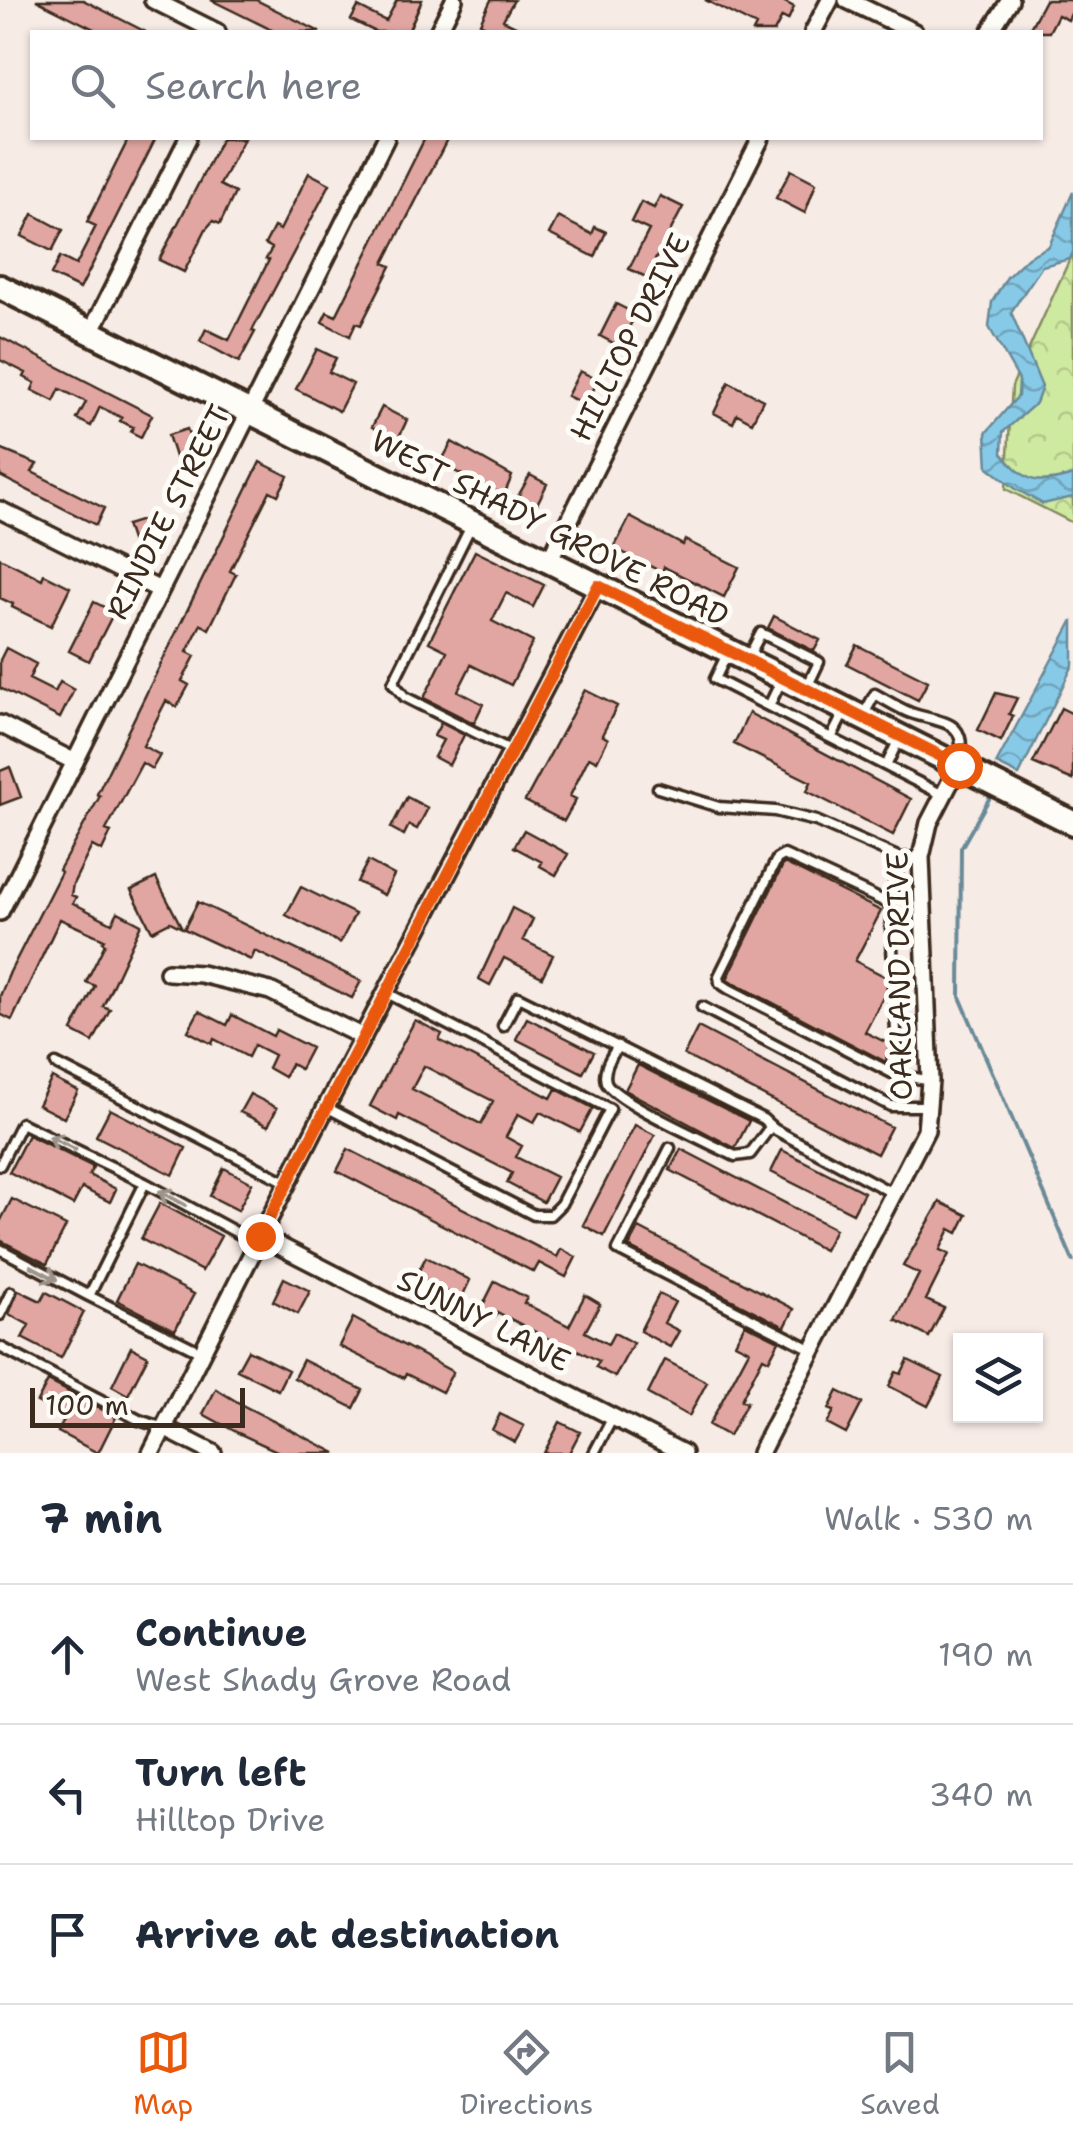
<!DOCTYPE html>
<meta charset="utf-8">
<style>
:root{--surface:#fff;--page:#f2f2f3;--text:#1f2937;--muted:#747a83;--line:#e0e1e3;--accent:#ea580c}
body{margin:0;font-family:"Shantell Sans",sans-serif;background:var(--page);color:var(--text)}
.controls{position:absolute;right:30px;bottom:30px;display:grid;overflow:hidden;border-radius:0px;box-shadow:0 2px 8px #0004}
.controls button{width:90px;height:90px;display:grid;place-items:center;padding:0;border:0;border-bottom:2px solid var(--line);background:var(--surface);color:var(--text);font:50px sans-serif}
.scale{position:absolute;left:30px;bottom:25px;width:215px;box-sizing:border-box;padding-left:10px;border:5px solid #3b2a1e;border-top:0;font-size:28px;line-height:35px;white-space:nowrap;color:#3b2a1e;-webkit-text-stroke:8px #fdfcf7;paint-order:stroke}
.stop{position:absolute;width:30px;height:30px;margin:-22px;border:8px solid #ea580c;border-radius:50%;background:#fff}
.stop.end{background:#ea580c;border-color:#fff;box-shadow:0 2px 10px #0008}
.list{margin:0;padding:0;list-style:none}
h2{display:flex;justify-content:space-between;align-items:center;height:130px;margin:0;padding:0 40px;font-size:42px}
h2 small{font-size:32px;font-weight:400;color:var(--muted)}
.list li{display:grid;grid-template-columns:65px 1fr auto;gap:30px;align-items:center;box-sizing:border-box;height:140px;padding:0 40px;border-top:2px solid var(--line)}
.list b{display:block;font-size:38px;white-space:nowrap}
.list p{margin:0;font-size:32px;white-space:nowrap;color:var(--muted)}
.list em{font-size:32px;font-style:normal;color:var(--muted)}
.icon{flex:none;width:55px;height:55px;fill:none;stroke:currentColor;stroke-width:2;stroke-linecap:round;stroke-linejoin:round}
.map{position:relative;flex:none;width:1073px;height:1453px;overflow:hidden}
.search{position:absolute;background:var(--surface);box-shadow:0 2px 8px #0004;left:30px;right:30px;top:30px;height:110px;display:flex;align-items:center;gap:25px;box-sizing:border-box;padding:0 35px;border-radius:0px;color:var(--muted);font-size:38px}
.sheet{height:550px;background:var(--surface)}
nav{display:flex;justify-content:space-around;align-items:center;box-sizing:border-box;height:140px;border-top:2px solid var(--line);background:var(--surface);font-size:28px;color:var(--muted)}
nav a{display:grid;justify-items:center;gap:5px}
nav .on{color:var(--accent)}
.map>svg:first-child{display:block}
</style>
<div class="map">
<svg width="1073" height="1453" viewBox="0 0 1073 1453">
<defs>
<pattern id="forest-crowns" width="20" height="18" patternUnits="userSpaceOnUse" patternTransform="scale(2.5)"><rect width="20" height="18" fill="#cee9a0"/><path d="M2 6a3 3 0 1 1 6 0M12 15a3 3 0 1 1 6 0" fill="none" stroke="#b2c889"/></pattern>
<pattern id="water-waves" width="16" height="10" patternUnits="userSpaceOnUse" patternTransform="scale(2.5)"><rect width="16" height="10" fill="#87cae8"/><path d="M0 5q4-4 8 0t8 0" fill="none" stroke="#70a4bb"/></pattern>
</defs>
<rect width="100%" height="100%" fill="#f7ebe6"/>
<filter id="ink" filterUnits="userSpaceOnUse"><feTurbulence type="fractalNoise" baseFrequency=".01" numOctaves="2"/><feDisplacementMap in="SourceGraphic" scale="20" xChannelSelector="R" yChannelSelector="G"/><feConvolveMatrix kernelMatrix="1 2 1 2 8 2 1 2 1" color-interpolation-filters="sRGB"/></filter>
<g filter="url(#ink)">
<path fill="url(#forest-crowns)" stroke="#848a5f" stroke-width="2.5" d="M1073 252V523L1006 489 1012 386Z"/>
<path fill="url(#water-waves)" stroke="#698a97" stroke-width="2.5" d="M1073 192V252L1070 259 1042 266 1011 312 1042 387 1036 403 1003 432 1002 453C1025 483 1037 486 1073 475V497L1043 504 1016 489 988 467 986 433 1018 396 1019 380 989 327 992 302 1007 277 1028 257 1049 246Z
M1073 620V665L1019 775 996 764Z"/>
<g fill="none" stroke-linecap="round" stroke-linejoin="round">
<path stroke="#698a97" stroke-width="4" d="M993 792 961 848 960 997 1073 1261"/>
</g>
<path fill="#e1a6a2" stroke="#3b2a1e" stroke-width="2.5" fill-rule="evenodd" d="M36 0H83L146 32H100Z
M211 0H256L320 32H276Z
M397 0H422L408 32H376L351 20 358 7 386 21Z
M491 0H514L503 20 528 32H497L480 23Z
M705 0H781L794 7 788 20 782 17 774 32H753L756 26Z
M1045 0H1073V10L1068 20 1058 15 1049 32H1028Z
M129 138H156L80 289 51 275 60 257 76 265 96 226 87 222Z
M222 138H244L220 185 235 193 220 224 213 221 206 229 184 272 159 260Z
M425 138H448L384 263 391 266 361 325 356 323 350 336 322 322 327 312 336 316Z
M791 170 816 183 805 213 776 198Z
M309 173 330 184 252 331 255 332 239 362 200 341 206 329 229 340 269 260 266 259 272 248 265 244 274 227 280 230Z
M660 196 683 207 646 277 629 269 649 230 631 222 641 202 654 208Z
M33 214 63 230 52 251 22 236Z
M558 217 592 234 595 227 606 232 595 257 549 234Z
M616 304 636 314 619 346 600 336Z
M0 337 152 415 141 437 131 432 133 427 120 421 122 418 100 407 91 426 77 419 86 402 60 389 54 401 32 390 35 383 24 377 26 373 0 360Z
M317 349 336 358 329 372 353 384 339 411 296 389Z
M580 371 598 380 586 405 567 396Z
M729 382 763 400 752 422 737 414 733 423 714 413Z
M382 407 407 420 398 439 372 427Z
M187 429 197 460 178 466 168 435Z
M452 442 512 476 504 495 440 464Z
M0 449 37 464 32 472 104 508 96 525 0 476Z
M260 462 288 476 278 495 270 491 230 571 236 574 209 629 201 624 187 652 195 656 182 681 189 685 177 707 166 701 143 746 160 755 152 769 142 763 106 830 111 832 102 851 92 846 73 884 71 895 76 897 73 903 112 923 118 912 141 924 103 1006 110 1009 93 1042 72 1031 95 986 86 982 105 944 102 942 104 939 60 919 12 1020 0 1014V996L10 972 61 872 59 870 100 796 97 794Z
M530 475 547 484 534 510 516 500Z
M152 517 158 535 132 543 126 525Z
M630 517 683 545 685 540 739 567 724 597 664 567 662 572 614 548Z
M475 551 544 585 533 607 506 593 492 621 533 642 511 685 471 665 458 691 483 704 474 723 424 698 447 651 429 642Z
M0 558 42 579 44 574 70 587 51 626 12 607 13 604 0 598Z
M94 602 114 612 89 661 69 651Z
M774 616 820 640 814 651 768 628Z
M857 645 928 681 918 700 847 664Z
M6 648 36 664 29 679 55 692 60 682 74 690 60 718 0 688V660Z
M585 690 617 706 602 735 608 739 597 761 589 757 570 796 576 799 564 821 525 801Z
M996 693 1017 698 1009 714 1013 716 1001 741 978 730Z
M1061 708 1073 714V780L1033 763Z
M749 713 911 799 893 835 807 791 811 782 734 744Z
M441 723 464 735 449 765 434 757 443 740 434 736Z
M10 767 21 797 0 805V771Z
M407 797 428 808 417 829 409 825 404 835 391 828Z
M524 830 568 854 556 875 540 866 542 862 514 847Z
M368 861 394 875 384 895 357 882Z
M784 863 881 911 855 961 886 977 887 990 865 1032 889 1044 886 1062 727 979Z
M156 878 182 928 170 922 152 931 131 890Z
M301 887 355 914 340 943 286 915Z
M198 902 361 981 352 998 255 951 251 960 184 929Z
M512 908 533 919 523 940 553 955 542 977 504 958 490 985 479 979Z
M199 1011 227 1025 232 1015 273 1036 276 1030 311 1048 300 1069 291 1064 284 1077 268 1068 274 1055 254 1045 248 1057 214 1039 212 1044 188 1031Z
M527 1018 594 1052 583 1073 516 1039Z
M415 1020 442 1034 439 1040 551 1098 556 1089 593 1108 580 1132 540 1112 534 1122 518 1114 506 1137 522 1146 516 1157 556 1177 543 1202 507 1183 512 1173 399 1115 397 1120 370 1106ZM424 1066 493 1101 481 1124 412 1089Z
M698 1027 891 1127 877 1154 684 1055Z
M638 1065 749 1121 735 1148 625 1090Z
M52 1078 78 1091 64 1118 38 1105Z
M250 1094 277 1108 268 1126 240 1112Z
M110 1109 186 1148 173 1175 96 1136Z
M635 1125 655 1135 604 1236 583 1225Z
M28 1135 93 1167 89 1175 116 1189 110 1202 82 1188 73 1205 9 1172Z
M348 1149 557 1257 561 1249 576 1257 566 1277 539 1263 534 1272 337 1171Z
M681 1149 835 1229 824 1250 670 1170Z
M782 1150 864 1192 853 1213 771 1172Z
M224 1168 252 1183 238 1210 210 1196Z
M12 1199 66 1226 47 1264 0 1240V1222Z
M940 1202 967 1215 958 1233 950 1229 940 1250 949 1254 926 1300 944 1308 929 1337 896 1320 919 1274 903 1266Z
M160 1203 221 1236 202 1271 141 1239Z
M639 1228 794 1309 785 1327 629 1247Z
M426 1257 470 1280 461 1299 416 1276Z
M135 1264 194 1294 175 1330 117 1300Z
M284 1278 310 1291 298 1314 273 1301Z
M495 1281 527 1298 524 1303 569 1326 585 1295 600 1304 585 1332 608 1344 614 1333 633 1343 615 1377 596 1367 599 1361 573 1348 570 1354 558 1348 560 1345 497 1312 495 1317 481 1309Z
M18 1290 41 1301 46 1292 84 1312 61 1358 22 1338 29 1325 9 1314Z
M659 1294 675 1302 664 1323 679 1331 670 1347 640 1331Z
M353 1318 453 1372 442 1392 406 1374 404 1378 339 1346Z
M745 1324 779 1341 769 1360 763 1357 741 1400 747 1402 729 1436 709 1425 749 1350 735 1343Z
M131 1347 148 1356 128 1395 112 1386Z
M248 1350 288 1370 278 1390 237 1370Z
M303 1360 363 1390 354 1408 294 1378Z
M665 1360 707 1382 689 1416 648 1394Z
M908 1360 943 1377 928 1406 889 1386 896 1372 901 1374Z
M48 1381 116 1417 98 1453 58 1432 66 1416 37 1402Z
M216 1389 244 1406 336 1453H281L238 1433 203 1414Z
M838 1391 862 1403 846 1434 827 1424 834 1411 829 1409Z
M500 1414 524 1426 515 1442 492 1430Z
M560 1422 580 1432 569 1453H544Z"/>
<g fill="none" stroke-linecap="round" stroke-linejoin="round">
<g stroke="#3b2a1e" stroke-width="15">
<path id="service" d="M472 524 393 683 405 697 512 751
M728 652 715 679 943 795
M749 656 761 633 819 662 808 685
M769 706 782 679
M864 714 875 694C886 700 898 708 911 713 942 724 967 718 960 760
M831 738 845 711
M886 766 899 739
M658 788 719 807 775 811 816 821 900 858
M921 857 900 858 890 904 784 855 777 859 719 976 720 983 729 989 892 1073 930 1081
M890 904 898 1074
M702 1007 891 1106H929
M503 1026 518 997 763 1119 774 1129 894 1194
M618 1046C612 1056 602 1069 606 1082 613 1100 712 1144 735 1156L750 1154 771 1126
M56 1064 288 1183
M326 1107 534 1215H550L561 1204 610 1109 387 993
M670 1148 618 1250 813 1350
M0 1165 21 1123 145 1183
M0 1249 89 1296
M0 1315 11 1292
M0 1347 139 1420 164 1428
M201 1352 89 1296 145 1183 243 1236H260
M594 1453 613 1417"/>
</g>
<g stroke="#3b2a1e" stroke-width="22">
<path id="minor" d="M153 0 217 32
M847 0 914 32
M438 32 454 0
M813 32 830 0
M990 32 1010 0
M91 332 188 138
M0 510 160 590
M549 561 761 138
M0 724 75 762
M0 912 386 138
M168 972 201 974 270 991 363 1037
M260 1236 683 1453
M164 1428 213 1453
M151 1453 326 1107 598 586
M760 1453 926 1130 930 1081 921 857 929 823 959 765"/>
</g>
<g stroke="#3b2a1e" stroke-width="30">
<path id="secondary" d="M0 287 1073 823"/>
</g>
<use href="#service" stroke="#fdfcf7" stroke-width="8"/>
<use href="#minor" stroke="#fdfcf7" stroke-width="15"/>
<use href="#secondary" stroke="#fdfcf7" stroke-width="22"/>
</g>
<defs><path id="oneway-shaft" d="M-6 0H5M1.5-3L5.5 0L1.5 3" fill="none" stroke-width="1.6" stroke-linecap="round" stroke-linejoin="round" transform="scale(2.5)"/></defs>
<g stroke="#9c938a">
<use href="#oneway-shaft" transform="translate(62 1143) rotate(-154)"/>
<use href="#oneway-shaft" transform="translate(172 1198) rotate(-152)"/>
<use href="#oneway-shaft" transform="translate(44 1273) rotate(28)"/>
</g>
</g>
<g fill="none" stroke-linecap="round" stroke-linejoin="round" filter="url(#ink)">
<path stroke="#ea580c" stroke-width="12" d="M260 1236 598 586 959 765"/>
</g>
<g text-anchor="middle" dominant-baseline="central" stroke-width="10" stroke-linejoin="round" paint-order="stroke">
<g font-size="30" fill="#3b2a1e" stroke="#fdfcf7">
<text transform="translate(630 337) rotate(-63)">HILLTOP DRIVE</text>
<text transform="translate(168 512) rotate(-63)">RINDIE STREET</text>
<text transform="translate(550 528) rotate(27)">WEST SHADY GROVE ROAD</text>
<text transform="translate(899 976) rotate(-91)">OAKLAND DRIVE</text>
<text transform="translate(484 1320) rotate(27)">SUNNY LANE</text>
</g>
</g>
</svg>
<div class="controls">
<button><svg class="icon" aria-label="layers" viewBox="0 0 24 24"><path d="M12 4l9 5-9 5-9-5zM3 14l9 5 9-5"/></svg></button>
</div>
<div class="scale">100 m</div>
<div class="stop" style="left:959px;top:765px"></div>
<div class="stop end" style="left:260px;top:1236px"></div>
<div class="search"><svg class="icon" aria-label="search" viewBox="0 0 24 24"><circle cx="10" cy="10" r="6"/><path d="M15 15l6 6"/></svg>Search here</div>
</div>
<section class="sheet">
<h2>7 min<small>Walk · 530 m</small></h2>
<ul class="list">
<li><svg class="icon" aria-label="ahead" viewBox="0 0 24 24"><path d="M12 20V5M6 11l6-6 6 6"/></svg><div><b>Continue</b><p>West Shady Grove Road</p></div><em>190 m</em></li>
<li><svg class="icon" aria-label="left" viewBox="0 0 24 24"><path d="M17 20v-9H6M10 6l-5 5 5 5"/></svg><div><b>Turn left</b><p>Hilltop Drive</p></div><em>340 m</em></li>
<li><svg class="icon" aria-label="arrive" viewBox="0 0 24 24"><path d="M6 21V4h12l-3 4 3 4H6"/></svg><div><b>Arrive at destination</b></div></li>
</ul>
</section>
<nav>
<a class="on"><svg class="icon" aria-label="map" viewBox="0 0 24 24"><path d="M3 6l6-2 6 2 6-2v14l-6 2-6-2-6 2zM9 4v14M15 6v14"/></svg>Map</a>
<a><svg class="icon" aria-label="directions" viewBox="0 0 24 24"><path d="M12 3l9 9-9 9-9-9zM9 14v-3h6M13 9l2 2-2 2"/></svg>Directions</a>
<a><svg class="icon" aria-label="saved" viewBox="0 0 24 24"><path d="M7 4h10v16l-5-4-5 4z"/></svg>Saved</a>
</nav>
